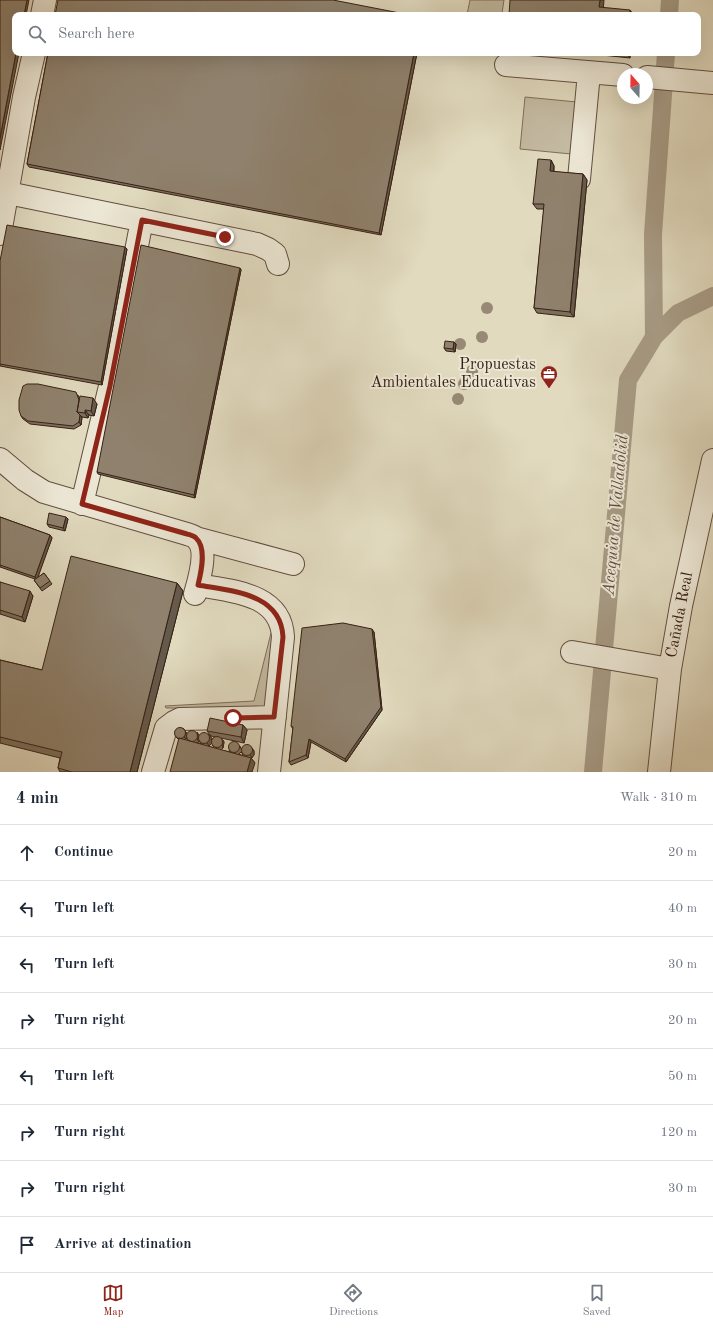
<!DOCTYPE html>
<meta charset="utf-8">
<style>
:root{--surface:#fff;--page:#f2f2f3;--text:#1f2937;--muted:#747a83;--line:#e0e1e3;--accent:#8f2418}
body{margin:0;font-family:"Old Standard TT",serif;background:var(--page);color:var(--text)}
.compass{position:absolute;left:617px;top:68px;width:36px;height:36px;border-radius:50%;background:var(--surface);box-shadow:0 4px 16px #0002;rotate:340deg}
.stop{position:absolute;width:12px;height:12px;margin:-9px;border:3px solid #8f2418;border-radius:50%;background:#fff}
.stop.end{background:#8f2418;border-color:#fff;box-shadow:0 1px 4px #0008}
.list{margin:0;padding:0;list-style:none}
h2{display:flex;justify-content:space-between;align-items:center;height:52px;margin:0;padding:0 16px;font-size:17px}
h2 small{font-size:13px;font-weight:400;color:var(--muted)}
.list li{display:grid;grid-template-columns:26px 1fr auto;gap:12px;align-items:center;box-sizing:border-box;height:56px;padding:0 16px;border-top:1px solid var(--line)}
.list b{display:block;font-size:15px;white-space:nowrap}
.list em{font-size:13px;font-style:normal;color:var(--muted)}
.icon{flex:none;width:22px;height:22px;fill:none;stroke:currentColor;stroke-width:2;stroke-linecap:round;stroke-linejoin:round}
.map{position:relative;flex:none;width:713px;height:772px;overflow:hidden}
.search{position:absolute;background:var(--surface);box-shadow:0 4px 16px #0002;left:12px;right:12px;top:12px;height:44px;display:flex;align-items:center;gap:10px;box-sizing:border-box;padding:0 14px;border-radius:8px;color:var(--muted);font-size:15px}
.sheet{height:500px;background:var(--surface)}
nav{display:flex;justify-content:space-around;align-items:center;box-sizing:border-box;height:56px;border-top:1px solid var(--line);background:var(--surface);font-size:11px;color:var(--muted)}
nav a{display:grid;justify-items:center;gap:2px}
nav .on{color:var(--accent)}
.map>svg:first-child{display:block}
</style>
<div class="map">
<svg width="713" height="772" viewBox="0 0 713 772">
<rect width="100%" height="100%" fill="#e1dabf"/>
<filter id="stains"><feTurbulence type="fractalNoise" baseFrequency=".005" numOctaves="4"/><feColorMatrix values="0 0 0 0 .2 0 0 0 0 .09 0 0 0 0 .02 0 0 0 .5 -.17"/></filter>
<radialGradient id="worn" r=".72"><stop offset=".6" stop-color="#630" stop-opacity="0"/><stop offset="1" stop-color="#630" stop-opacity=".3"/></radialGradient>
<path fill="#c4baa2" stroke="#7e6d5b" d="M470 0H504L502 13 499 15H467Z
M525 97 577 102 571 154 520 149Z
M271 633H273L265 708H166L165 706 254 701Z"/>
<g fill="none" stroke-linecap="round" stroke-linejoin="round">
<path stroke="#a79b85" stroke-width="18" d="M669 15 670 0
M654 337 653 234 666 53
M593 772 628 380 654 337 678 313 713 296"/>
<g stroke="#624e3f" stroke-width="24">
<path id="minor" d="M42 15 45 0
M506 65 623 75
M647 77 713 83
M579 179 589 73
M8 193 257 244 268 249 275 254 278 264
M0 234 24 97 34 53
M0 459 25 480 44 492 187 534C190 535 194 536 196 538 209 549 199 580 195 594
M82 504 110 386 142 220
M196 538 293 564
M198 585C231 591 281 593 283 637L269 772
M572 652 670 669
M153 772 166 728 174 722 180 719 275 717
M659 772 670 669 681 606 713 460"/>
</g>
<use href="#minor" stroke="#ece7d5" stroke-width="22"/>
</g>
<g fill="#978975">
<circle cx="487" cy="308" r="6"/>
<circle cx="482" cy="337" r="6"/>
<circle cx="460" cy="344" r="6"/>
<circle cx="472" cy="371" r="6"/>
<circle cx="464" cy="384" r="6"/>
<circle cx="458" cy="399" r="6"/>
</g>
<path fill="#7b6f5e" stroke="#372014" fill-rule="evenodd" d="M48 53H417L381 235 29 167 27 164Z
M583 53H630V58Z
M551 160 554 166V172L583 174 587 180 574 317 537 313 534 308 544 209H537L533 204Z
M127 249 102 385 0 366V261Z
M240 268 241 270 195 498 98 474 97 472Z
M454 342 456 344 455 352 446 351 444 348Z
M78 395 80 399 97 404 94 416 89 415 88 418 82 417 81 425 74 429 30 424 23 419 21 416Z
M0 517 50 535 52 538 37 578 44 573 52 584 42 591 34 580 35 579 0 567Z
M68 519 65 531 49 527 47 524Z
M0 582 33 596 25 622 0 614Z
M177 583 183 591 137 772H60L58 768 60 758 0 743V660L42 670Z
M374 632 382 710 346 762 311 742 308 758 291 765 289 762 293 729 291 726Z
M243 725 247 730 244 743 221 738 224 742 223 748 221 750 230 752 229 750 240 746 241 749 252 748 254 751V755L251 758 255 763 179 740 175 736 183 728 187 734 199 735V736L209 734 211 737V740L215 737 211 736 207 731ZM199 741 201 744H202L196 743 199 742ZM212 743 213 746 214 748 208 746H209ZM241 752 242 753 243 756 239 754Z"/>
<path fill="#645a4c" stroke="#372014" d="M27 0H29L26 15H24Z
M600 0H604L603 12 599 7Z
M630 10 634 15H630Z
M16 53H19L0 150V138Z
M414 53H417L381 235 379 233Z
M626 53H630V58Z
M551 160 554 166 553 176 550 171Z
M583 174 587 180 574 317 570 312Z
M125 247 127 249 102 385 101 382Z
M240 268 241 270 195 498 194 495Z
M454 342 456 344 455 352 453 349Z
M93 398 97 404 94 416 91 411Z
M85 410 89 415 88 418 85 413Z
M80 415 82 417 81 425 79 422Z
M66 517 68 519 65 531 63 528Z
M50 535 52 538 37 580 35 577Z
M177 583 183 591 137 772H130Z
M30 591 33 596 25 622 22 617Z
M372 629 374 632 382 710 346 762 345 759Z
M243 725 247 730 244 743 241 737Z
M183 728 188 735 186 739 184 737Z
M197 732 199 735 200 738 199 742 197 739Z
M209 734 211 737 212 743 209 746 207 743Z
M309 739 311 742 308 758 306 755Z
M223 740 224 742 223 748 222 745Z
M252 748 254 751V755L252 758 250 755Z
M251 758 255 763 252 772H247Z"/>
<path fill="#8f816d" stroke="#372014" d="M0 0H27L24 15H15V53H16L0 138Z
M58 0H333L410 15H55Z
M510 0H600L599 7 630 10V15H509Z
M48 53H414L379 233 27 164Z
M538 159 551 160 550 171 583 174 570 312 534 308 544 204H533Z
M7 225 125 247 101 382 0 364V261Z
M141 245 240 268 194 495 97 472Z
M445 341 454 342 453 349 444 348Z
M27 384H38L76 392 79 400 77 412 80 415 79 422 73 426 28 421 21 416 19 410V400L23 386Z
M80 396 93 398 91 411 85 410V413L77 412Z
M49 513 66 517 63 528 47 524Z
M0 517 50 535 35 577 0 565Z
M71 556 177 583 130 772H72L58 768 62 752 0 737V660L42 670Z
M44 573 50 581 40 588 34 580Z
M0 582 30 591 22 617 0 610Z
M343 623 372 629 381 707 345 759 309 739 306 755 289 762 293 727 291 726 302 628Z
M210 718 243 725 241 737 207 731Z
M174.5 733a5.5 5.5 0 1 1 11 0a5.5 5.5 0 1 1-11 0Z
M186.5 736a5.5 5.5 0 1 1 11 0a5.5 5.5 0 1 1-11 0Z
M198.5 738a5.5 5.5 0 1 1 11 0a5.5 5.5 0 1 1-11 0Z
M211.5 742a5.5 5.5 0 1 1 11 0a5.5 5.5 0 1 1-11 0Z
M179 738 251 758 247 772H170Z
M228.5 747a5.5 5.5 0 1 1 11 0a5.5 5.5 0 1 1-11 0Z
M241.5 750a5.5 5.5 0 1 1 11 0a5.5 5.5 0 1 1-11 0Z"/>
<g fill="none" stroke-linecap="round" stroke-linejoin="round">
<path stroke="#8f2418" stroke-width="5" d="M225 237 142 220 110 386 82 504 187 534C190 535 194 536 196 538 207 548 201 573 198 585 231 591 281 593 283 637L274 717 233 718"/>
</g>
<defs>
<g id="office-pin" transform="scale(0.9)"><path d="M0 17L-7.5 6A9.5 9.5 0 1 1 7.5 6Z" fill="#8f2418" stroke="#ece7d5"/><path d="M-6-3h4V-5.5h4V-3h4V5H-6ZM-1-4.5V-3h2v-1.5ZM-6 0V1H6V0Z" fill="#fff"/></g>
</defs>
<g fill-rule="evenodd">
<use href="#office-pin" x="549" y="374"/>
</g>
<g text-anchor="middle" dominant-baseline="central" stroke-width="4" stroke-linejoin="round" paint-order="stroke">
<g font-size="16" fill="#372014" stroke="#ece7d5" text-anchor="end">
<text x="536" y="365">Propuestas<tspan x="536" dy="18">Ambientales Educativas</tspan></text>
</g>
<g font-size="16" fill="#372014" stroke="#ece7d5">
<text transform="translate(680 615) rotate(-79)">Cañada Real</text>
</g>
<g font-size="17" font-style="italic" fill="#5e4b3c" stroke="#ece7d5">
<text transform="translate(616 515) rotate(-85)">Acequia de Valladolid</text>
</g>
</g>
<rect width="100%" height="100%" filter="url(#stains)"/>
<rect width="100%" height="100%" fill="url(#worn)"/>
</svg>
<svg class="compass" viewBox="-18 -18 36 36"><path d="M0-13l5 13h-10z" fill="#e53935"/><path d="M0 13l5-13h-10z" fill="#747a83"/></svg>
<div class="stop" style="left:233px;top:718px"></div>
<div class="stop end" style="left:225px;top:237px"></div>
<div class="search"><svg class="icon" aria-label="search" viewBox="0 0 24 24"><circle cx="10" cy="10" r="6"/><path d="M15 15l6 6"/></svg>Search here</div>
</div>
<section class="sheet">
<h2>4 min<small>Walk · 310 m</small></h2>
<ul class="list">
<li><svg class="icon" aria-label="ahead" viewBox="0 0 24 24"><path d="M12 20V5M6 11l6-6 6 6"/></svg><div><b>Continue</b></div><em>20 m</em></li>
<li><svg class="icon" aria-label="left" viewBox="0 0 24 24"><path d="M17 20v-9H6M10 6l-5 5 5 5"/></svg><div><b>Turn left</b></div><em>40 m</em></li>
<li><svg class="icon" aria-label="left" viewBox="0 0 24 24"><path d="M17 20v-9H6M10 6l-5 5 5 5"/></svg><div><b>Turn left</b></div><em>30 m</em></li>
<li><svg class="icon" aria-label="right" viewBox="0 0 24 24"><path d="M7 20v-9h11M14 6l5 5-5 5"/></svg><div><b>Turn right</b></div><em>20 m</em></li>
<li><svg class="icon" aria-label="left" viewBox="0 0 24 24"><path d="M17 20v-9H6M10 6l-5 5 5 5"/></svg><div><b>Turn left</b></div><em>50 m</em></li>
<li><svg class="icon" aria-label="right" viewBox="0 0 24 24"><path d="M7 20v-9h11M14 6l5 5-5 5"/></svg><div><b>Turn right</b></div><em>120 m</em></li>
<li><svg class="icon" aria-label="right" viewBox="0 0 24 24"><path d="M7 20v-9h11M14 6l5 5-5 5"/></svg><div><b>Turn right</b></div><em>30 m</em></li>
<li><svg class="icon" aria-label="arrive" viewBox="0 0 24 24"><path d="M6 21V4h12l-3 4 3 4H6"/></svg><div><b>Arrive at destination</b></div></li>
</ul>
</section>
<nav>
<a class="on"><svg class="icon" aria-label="map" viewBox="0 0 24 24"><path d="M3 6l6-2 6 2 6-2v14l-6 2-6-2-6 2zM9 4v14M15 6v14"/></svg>Map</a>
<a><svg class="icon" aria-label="directions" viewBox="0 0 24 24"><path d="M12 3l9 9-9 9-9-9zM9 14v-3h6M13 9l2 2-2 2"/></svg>Directions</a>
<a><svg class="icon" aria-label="saved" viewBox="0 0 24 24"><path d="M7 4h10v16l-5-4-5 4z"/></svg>Saved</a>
</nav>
